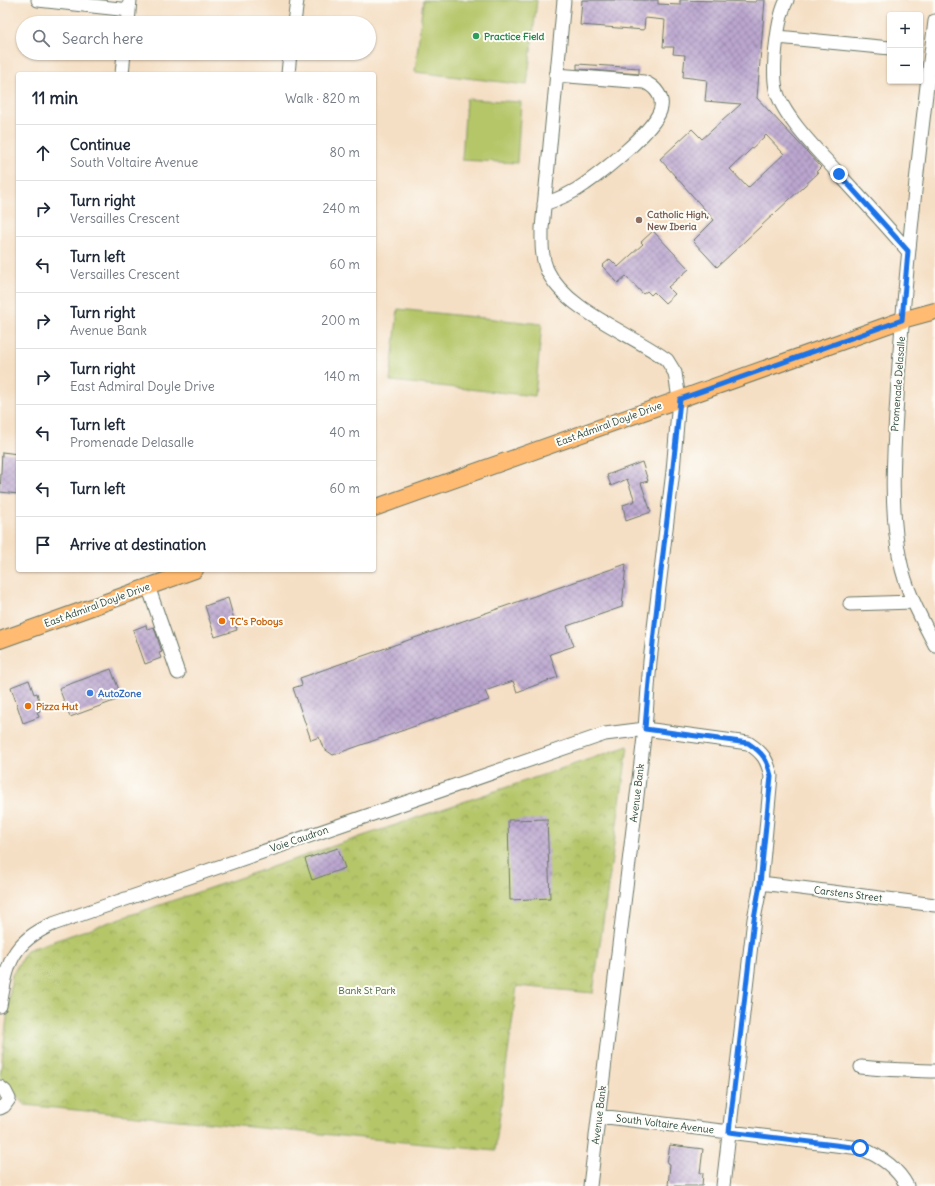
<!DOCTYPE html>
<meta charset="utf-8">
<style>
:root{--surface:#fff;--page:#f2f2f3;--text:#1f2937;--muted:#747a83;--line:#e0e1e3}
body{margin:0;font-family:Delius,sans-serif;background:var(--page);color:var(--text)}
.controls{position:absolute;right:12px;top:12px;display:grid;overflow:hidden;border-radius:4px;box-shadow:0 1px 3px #0004}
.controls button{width:36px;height:36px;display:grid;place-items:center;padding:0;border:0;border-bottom:1px solid var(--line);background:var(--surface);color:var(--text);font:20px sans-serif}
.stop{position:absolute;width:12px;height:12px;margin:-9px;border:3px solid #1a73e8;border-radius:50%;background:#fff}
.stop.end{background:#1a73e8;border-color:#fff;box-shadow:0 1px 4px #0008}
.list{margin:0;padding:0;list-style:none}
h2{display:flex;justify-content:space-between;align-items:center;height:52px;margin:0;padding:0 16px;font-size:17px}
h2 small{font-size:13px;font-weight:400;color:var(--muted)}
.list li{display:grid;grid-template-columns:26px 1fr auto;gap:12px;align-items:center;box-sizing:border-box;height:56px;padding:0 16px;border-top:1px solid var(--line)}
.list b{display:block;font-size:15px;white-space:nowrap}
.list p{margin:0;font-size:13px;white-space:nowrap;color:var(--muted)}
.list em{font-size:13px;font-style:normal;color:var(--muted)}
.icon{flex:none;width:22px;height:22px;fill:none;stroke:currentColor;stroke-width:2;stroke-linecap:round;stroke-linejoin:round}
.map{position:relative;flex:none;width:935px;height:1186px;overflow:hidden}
.search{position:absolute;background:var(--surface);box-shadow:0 1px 3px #0004;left:16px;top:16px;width:360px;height:44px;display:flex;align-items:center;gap:10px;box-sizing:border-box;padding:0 14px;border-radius:22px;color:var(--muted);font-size:15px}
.panel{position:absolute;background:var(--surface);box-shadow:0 1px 3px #0004;left:16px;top:72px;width:360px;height:500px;border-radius:4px}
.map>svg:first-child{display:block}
</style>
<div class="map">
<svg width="935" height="1186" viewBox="0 0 935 1186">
<defs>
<pattern id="park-crowns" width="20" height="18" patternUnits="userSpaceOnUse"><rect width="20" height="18" fill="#b5c669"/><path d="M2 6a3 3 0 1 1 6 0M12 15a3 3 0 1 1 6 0" fill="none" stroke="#93a257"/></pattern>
<pattern id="building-cross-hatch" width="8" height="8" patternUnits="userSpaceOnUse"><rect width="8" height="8" fill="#bba6cf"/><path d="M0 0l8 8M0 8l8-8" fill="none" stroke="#9788a9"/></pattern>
</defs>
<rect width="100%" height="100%" fill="#fdfcf7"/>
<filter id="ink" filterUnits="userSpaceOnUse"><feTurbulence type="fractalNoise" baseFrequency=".025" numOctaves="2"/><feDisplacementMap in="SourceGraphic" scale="8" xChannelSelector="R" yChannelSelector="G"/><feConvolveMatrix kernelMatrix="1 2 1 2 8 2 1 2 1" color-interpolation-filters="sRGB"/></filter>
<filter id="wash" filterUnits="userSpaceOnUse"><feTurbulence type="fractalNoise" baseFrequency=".012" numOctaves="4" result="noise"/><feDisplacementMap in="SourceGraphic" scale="16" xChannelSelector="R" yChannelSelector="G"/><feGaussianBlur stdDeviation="0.9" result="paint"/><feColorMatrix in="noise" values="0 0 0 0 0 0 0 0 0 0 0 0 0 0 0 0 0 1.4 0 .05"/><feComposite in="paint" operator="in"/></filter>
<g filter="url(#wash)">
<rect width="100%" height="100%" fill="#f5dfc4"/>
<path fill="#b5c669" stroke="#6a824e" d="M423 0H537L527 85 415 72Z
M466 99 521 102 517 163 462 160Z
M398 309 542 324 535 396 390 381Z"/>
<path fill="url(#park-crowns)" stroke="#6a824e" d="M628 746 593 993 517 986 495 1151 25 1105 0 1077 12 975 27 950Z"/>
<g id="blocks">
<path fill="url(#building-cross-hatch)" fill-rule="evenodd" d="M582 0H658V4L680 5V0L756 2V0H765L757 98 821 167 816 172 818 173 717 267 693 241 714 220 660 159 692 129 702 139 741 104 705 101 707 80 683 77 685 55 673 54 674 47H663L665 20 645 18 644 30 580 25ZM766 135 784 154 748 188 730 169Z
M577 64 639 68V74L577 69Z
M653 231 689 269 668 287 675 294 665 303 654 292 651 295 647 291 643 294 626 276 618 283 602 266 610 259 618 267 643 244 641 242Z
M2 452 18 454V494L0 492Z
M642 462 648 481 641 483 651 512 626 521 623 505 635 501 627 479 611 486 607 475Z
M626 564 622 607 567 626 574 646 550 654 558 677 517 692 513 681 485 691 489 700 333 755 323 748 319 737 311 740 293 688 302 685 300 678Z
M228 598 237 630 215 637 205 606Z
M146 625 147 629 154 627 162 652 159 653 161 658 145 664 133 630Z
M111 669 122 698 70 717 59 688Z
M29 680 34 694 37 693 39 701 37 702 40 711 37 712 39 717 23 723 11 687Z
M547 819 550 898 510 900 508 820Z
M338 848 345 868 312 880 305 859Z
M670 1145 703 1149 700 1173H703L702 1186H668L670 1164 667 1163Z"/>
</g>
</g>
<g filter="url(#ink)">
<use href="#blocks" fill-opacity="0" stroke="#6a7666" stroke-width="1"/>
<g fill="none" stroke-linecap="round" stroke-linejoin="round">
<g stroke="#6a7666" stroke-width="15">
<path id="minor" d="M38 0 129 10
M564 0 542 228C542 242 541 256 547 270 566 311 631 333 667 360L675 373 679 399 673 471 650 661 645 729 590 1186
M787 0C777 18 772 69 776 89 782 116 819 152 837 172 861 198 885 224 908 251
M935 21C920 140 906 260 898 379 895 440 888 500 900 560 906 591 921 618 935 645
M128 23 130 0
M294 23 297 0
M778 37 890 48
M122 74 124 53
M288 74 290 53
M544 204C559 199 573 193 585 184 605 170 652 132 660 111 665 98 655 86 644 82L556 75
M148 586 178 673
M850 604 913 602
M761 883 935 905
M0 1006C7 964 11 942 53 924L605 734 645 729 748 743C763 753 767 759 771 776L761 883 754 919 723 1186
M861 1067C886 1070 910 1070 935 1071
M0 1087 5 1091 9 1099 4 1106 0 1108
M599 1116 860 1148C880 1156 897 1167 907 1186"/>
</g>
<g stroke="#6a7666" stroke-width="18">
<path id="major" d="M374 508 902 320 935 311
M0 640 195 570"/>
</g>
<use href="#minor" stroke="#fff" stroke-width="13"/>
<use href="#major" stroke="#ffbb71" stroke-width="16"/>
</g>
</g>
<g fill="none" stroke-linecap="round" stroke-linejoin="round" filter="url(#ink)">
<path stroke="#1a73e8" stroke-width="5" d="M839 174 908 251 902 320 680 399C670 509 653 619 645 729L748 743C763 753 767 759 771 776L760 884 754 919 729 1132 860 1148"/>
</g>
<circle fill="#2e9e5b" stroke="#fdfcf7" stroke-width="1.5" cx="476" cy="36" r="4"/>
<circle fill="#8d6e63" stroke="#fdfcf7" stroke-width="1.5" cx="639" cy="220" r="4"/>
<g fill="#e8710a" stroke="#fdfcf7" stroke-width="1.5">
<circle cx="222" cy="621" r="4"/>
<circle cx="28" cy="706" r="4"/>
</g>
<circle fill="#3f7fe0" stroke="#fdfcf7" stroke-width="1.5" cx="90" cy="693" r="4"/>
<g text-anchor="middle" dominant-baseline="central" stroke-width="4" stroke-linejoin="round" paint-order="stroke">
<g font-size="10" font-weight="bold" fill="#27864d" stroke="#fdfcf7" text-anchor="start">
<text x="484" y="36">Practice Field</text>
</g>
<g font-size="10" font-weight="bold" fill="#785e54" stroke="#fdfcf7" text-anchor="start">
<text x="647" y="214">Catholic High,<tspan x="647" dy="12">New Iberia</tspan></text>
</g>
<g font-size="10" fill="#1f3d34" stroke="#fdfcf7">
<text transform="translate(898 384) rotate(-86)">Promenade Delasalle</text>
<text transform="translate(609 424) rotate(-20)">East Admiral Doyle Drive</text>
<text transform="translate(97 605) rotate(-20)">East Admiral Doyle Drive</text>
<text transform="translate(637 793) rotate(-83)">Avenue Bank</text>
<text transform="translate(299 839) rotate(-19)">Voie Caudron</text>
<text transform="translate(848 894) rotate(7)">Carstens Street</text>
<text transform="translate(599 1115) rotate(-83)">Avenue Bank</text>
<text transform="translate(665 1124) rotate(7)">South Voltaire Avenue</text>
</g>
<g font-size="10" font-weight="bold" fill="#c56008" stroke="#fdfcf7" text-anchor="start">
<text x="230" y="621">TC's Poboys</text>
<text x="36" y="706">Pizza Hut</text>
</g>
<g font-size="10" font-weight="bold" fill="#366cbe" stroke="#fdfcf7" text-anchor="start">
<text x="98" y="693">AutoZone</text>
</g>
<g font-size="10" fill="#445f41" stroke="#fdfcf7">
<text x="367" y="990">Bank St Park</text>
</g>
</g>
</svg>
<div class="controls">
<button>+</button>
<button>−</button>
</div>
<div class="stop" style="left:860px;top:1148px"></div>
<div class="stop end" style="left:839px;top:174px"></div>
<div class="search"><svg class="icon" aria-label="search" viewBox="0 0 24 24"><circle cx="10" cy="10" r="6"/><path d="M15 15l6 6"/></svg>Search here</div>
<section class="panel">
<h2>11 min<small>Walk · 820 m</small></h2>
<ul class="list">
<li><svg class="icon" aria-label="ahead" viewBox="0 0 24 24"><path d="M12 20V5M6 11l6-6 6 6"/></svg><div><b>Continue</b><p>South Voltaire Avenue</p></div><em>80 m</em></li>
<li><svg class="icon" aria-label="right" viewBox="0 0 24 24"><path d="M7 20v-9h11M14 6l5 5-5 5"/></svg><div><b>Turn right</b><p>Versailles Crescent</p></div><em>240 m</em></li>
<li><svg class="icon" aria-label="left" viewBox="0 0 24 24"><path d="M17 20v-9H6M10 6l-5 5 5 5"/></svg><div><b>Turn left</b><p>Versailles Crescent</p></div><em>60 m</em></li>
<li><svg class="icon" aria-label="right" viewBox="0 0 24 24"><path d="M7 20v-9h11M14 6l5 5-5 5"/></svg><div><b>Turn right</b><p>Avenue Bank</p></div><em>200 m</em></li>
<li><svg class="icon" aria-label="right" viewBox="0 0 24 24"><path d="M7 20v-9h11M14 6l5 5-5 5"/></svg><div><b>Turn right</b><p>East Admiral Doyle Drive</p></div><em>140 m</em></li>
<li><svg class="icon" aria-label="left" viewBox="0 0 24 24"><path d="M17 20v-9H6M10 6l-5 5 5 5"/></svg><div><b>Turn left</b><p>Promenade Delasalle</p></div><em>40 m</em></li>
<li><svg class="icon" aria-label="left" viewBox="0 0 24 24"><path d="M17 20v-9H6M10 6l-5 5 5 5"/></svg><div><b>Turn left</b></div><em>60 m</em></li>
<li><svg class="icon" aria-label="arrive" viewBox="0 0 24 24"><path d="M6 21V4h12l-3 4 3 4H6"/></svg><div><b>Arrive at destination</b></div></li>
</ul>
</section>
</div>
